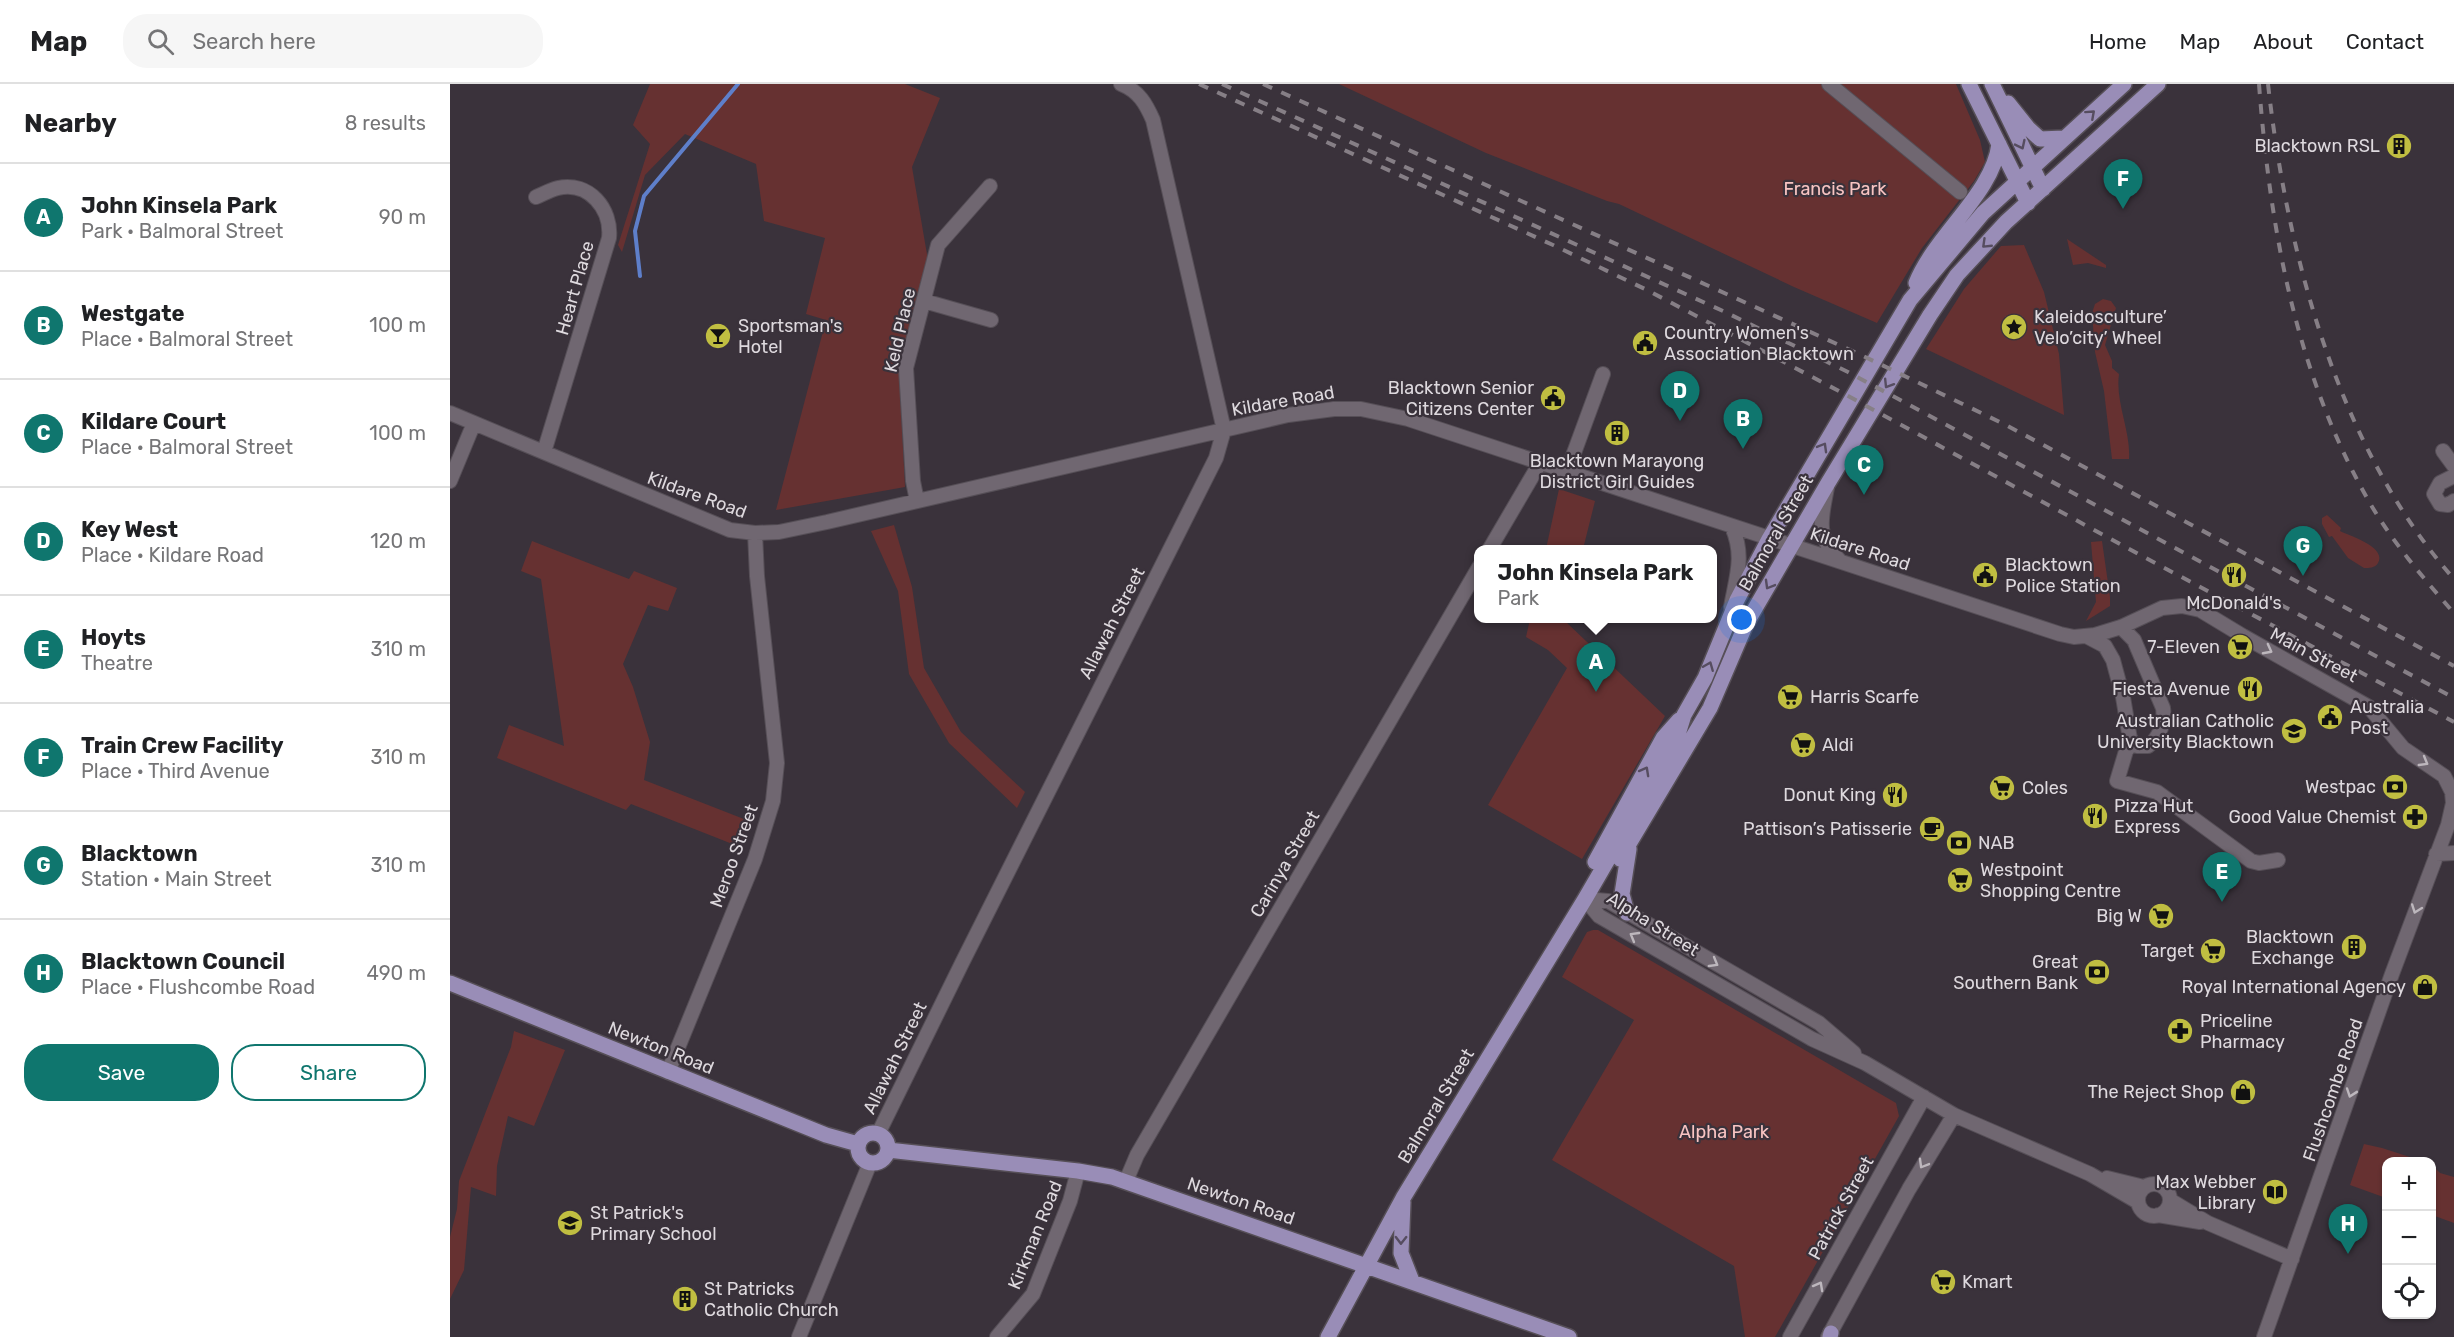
<!DOCTYPE html>
<meta charset="utf-8">
<style>
:root{--surface:#fff;--page:#f6f6f6;--text:#202124;--muted:#757577;--line:#e0e0e0;--accent:#0f766e}
body{margin:0;font-family:Rubik,sans-serif;background:var(--page);color:var(--text)}
.controls{position:absolute;right:18px;bottom:18px;display:grid;overflow:hidden;border-radius:12px;box-shadow:0 2px 4px #0004}
.controls button{width:54px;height:54px;display:grid;place-items:center;padding:0;border:0;border-bottom:2px solid var(--line);background:var(--surface);color:var(--text);font:30px sans-serif}
.you{position:absolute;left:1292px;top:536px;width:21px;height:21px;margin:-15px;border:4px solid #fff;border-radius:50%;background:#1a73e8;box-shadow:0 0 0 9px #1a73e833}
.badge{display:grid;place-items:center;width:39px;height:39px;border-radius:50%;background:var(--accent);color:#fff;font-size:20px;font-weight:700}
.pin{position:absolute;translate:-50% -50px;filter:drop-shadow(0 2px 3px #0008)}
.pin::after{content:'';position:absolute;top:32px;width:21px;height:18px;background:inherit;clip-path:polygon(0 0,100% 0,50% 100%)}
.popup{position:absolute;left:1024px;top:461px;width:243px;height:78px;box-sizing:border-box;display:grid;place-content:center;border-radius:12px;background:var(--surface);filter:drop-shadow(0 2px 4px #0005);font-size:20px;white-space:nowrap;color:var(--muted)}
.popup b{font-size:22px;color:var(--text)}
.popup::after{content:'';position:absolute;left:50%;top:100%;margin-left:-12px;border:12px solid transparent;border-top-color:var(--surface)}
.list{margin:0;padding:0;list-style:none}
h2{display:flex;justify-content:space-between;align-items:center;height:78px;margin:0;padding:0 24px;font-size:26px}
h2 small{font-size:20px;font-weight:400;color:var(--muted)}
.list li{display:grid;grid-template-columns:39px 1fr auto;gap:18px;align-items:center;box-sizing:border-box;height:108px;padding:0 24px;border-top:2px solid var(--line)}
.list b{display:block;font-size:22px;white-space:nowrap}
.list p{margin:0;font-size:20px;white-space:nowrap;color:var(--muted)}
.list em{font-size:20px;font-style:normal;color:var(--muted)}
.actions{display:flex;gap:12px;padding:18px 24px}
.actions a{flex:1;padding:14px 0;border:2px solid var(--accent);border-radius:24px;text-align:center;font-size:21px;color:var(--accent)}
.actions .main{background:var(--accent);color:#fff}
.icon{flex:none;width:33px;height:33px;fill:none;stroke:currentColor;stroke-width:2;stroke-linecap:round;stroke-linejoin:round}
.map{position:relative;flex:none;width:2004px;height:1253px;overflow:hidden}
header{display:flex;align-items:center;gap:36px;box-sizing:border-box;height:84px;padding:0 30px;background:var(--surface);border-bottom:2px solid var(--line)}
header strong{font-size:28px}
nav{display:flex;gap:33px;margin-inline-start:auto;font-size:21px}
.search{width:420px;height:54px;background:var(--page);display:flex;align-items:center;gap:15px;box-sizing:border-box;padding:0 21px;border-radius:24px;color:var(--muted);font-size:22px}
main{display:flex}
aside{flex:1;background:var(--surface)}
.map>svg:first-child{display:block}
</style>
<header>
<strong>Map</strong>
<div class="search"><svg class="icon" aria-label="search" viewBox="0 0 24 24"><circle cx="10" cy="10" r="6"/><path d="M15 15l6 6"/></svg>Search here</div>
<nav><a>Home</a><a>Map</a><a>About</a><a>Contact</a></nav>
</header>
<main>
<aside>
<h2>Nearby<small>8 results</small></h2>
<ul class="list">
<li><span class="badge">A</span><div><b>John Kinsela Park</b><p>Park · Balmoral Street</p></div><em>90 m</em></li>
<li><span class="badge">B</span><div><b>Westgate</b><p>Place · Balmoral Street</p></div><em>100 m</em></li>
<li><span class="badge">C</span><div><b>Kildare Court</b><p>Place · Balmoral Street</p></div><em>100 m</em></li>
<li><span class="badge">D</span><div><b>Key West</b><p>Place · Kildare Road</p></div><em>120 m</em></li>
<li><span class="badge">E</span><div><b>Hoyts</b><p>Theatre</p></div><em>310 m</em></li>
<li><span class="badge">F</span><div><b>Train Crew Facility</b><p>Place · Third Avenue</p></div><em>310 m</em></li>
<li><span class="badge">G</span><div><b>Blacktown</b><p>Station · Main Street</p></div><em>310 m</em></li>
<li><span class="badge">H</span><div><b>Blacktown Council</b><p>Place · Flushcombe Road</p></div><em>490 m</em></li>
</ul>
<div class="actions"><a class="main">Save</a><a>Share</a></div>
</aside>
<div class="map">
<svg width="2004" height="1253" viewBox="0 0 2004 1253">
<rect width="100%" height="100%" fill="#3a323b"/>
<path fill="#663131" d="M200 0H455L490 14 462 83 479 182 449 287 455 403 326 426 376 236 356 230 375 154 314 137 306 80 235 50 195 91 172 168 168 161 200 60 183 41Z
M889 0H1506L1530 56 1535 78 1524 97 1472 164 1427 239 1344 203 1169 120 1157 117 1036 69Z
M1617 155 1656 181V184L1638 179 1623 181Z
M1574 161 1594 208 1609 270 1614 331 1476 265 1514 205 1551 162Z
M1653 215 1661 217 1666 224 1655 261 1662 277V284L1669 290C1665 318 1681 347 1679 375H1662L1654 307 1645 268 1642 229 1645 220Z
M1109 405 1145 417 1133 465H1096Z
M1877 431 1891 444 1890 447C1900 452 1937 463 1928 479 1925 484 1919 484 1914 484L1898 474 1882 452 1879 453 1872 440V434Z
M444 441 462 503 474 584 511 648 575 708 567 724 499 659 459 590 448 507 421 447Z
M82 457 179 495 184 487 227 504 218 527 198 521 173 580 183 603 200 658 194 696 299 737 290 763 181 720 176 726 47 674 59 641 114 662 91 495 71 487Z
M1652 457 1660 513V522L1636 537 1646 518 1641 458Z
M1080 535H1116V538L1215 632 1132 775 1038 721 1117 584 1098 566 1076 553Z
M1143 846H1148L1446 1019 1449 1032 1325 1253H1295L1284 1182 1102 1076 1184 936 1112 893 1137 848Z
M64 947 115 966 84 1042 58 1032 47 1082 46 1112 21 1103 14 1186 0 1215V1153L7 1125 9 1097 61 963Z
M1914 1060 1932 1064 1972 1077 1936 1078V1114L1900 1101Z
M1982 1081 1990 1089 2004 1093V1139L1982 1131Z"/>
<g fill="none" stroke-linecap="round" stroke-linejoin="round">
<path stroke="#5e7fca" stroke-width="4" d="M190 192 185 147 194 112 288 0"/>
<g stroke="#564f57" stroke-width="16">
<path id="minor" d="M1379 0 1510 108
M86 113C93 110 100 106 108 104 139 97 162 125 159 154L94 368
M474 217 541 236
M0 329 280 446 305 449 329 448 377 438 838 331 884 325H911L958 335 1610 550 1624 553 1645 551 1671 543 1712 524 1732 522 1750 526 1793 552 1919 623 1953 664 1994 692 2002 708 2003 719 1998 741 1942 890 1814 1253
M1993 367 2004 382
M1117 388 1153 290
M2004 392 1990 399 1984 410 1990 420 1998 421 2004 417
M0 397 24 339
M1377 404C1371 435 1365 452 1390 477
M467 417 463 397 456 284 488 161 540 102
M1039 466 1090 379
M1281 523C1286 494 1295 472 1282 443
M1638 553 1655 562 1663 576 1673 613 1680 655 1687 662H1698C1710 654 1715 637 1713 624L1684 556 1671 543
M1682 659 1676 667 1667 697 1707 708 1801 777 1809 779 1828 776
M1986 770 2004 769
M1135 815 1149 832 1362 955 1415 979 1504 1031 1640 1090 1688 1118
M1135 815 1158 817 1369 939 1404 969
M218 988 305 775 323 717 327 679 307 492 305 449
M428 1050 512 879 766 374 774 346 703 36C696 20 689 7 671 0
M1657 1094 1694 1103
M676 1097 687 1071 1029 483
M1688 1116a16 16 0 1 1 32 0a16 16 0 1 1-32 0Z
M1720 1116 1758 1139 1842 1175
M1708 1131 1750 1138
M349 1253 420 1079
M547 1253 583 1210 620 1117 628 1087
M1340 1253 1474 1013
M1378 1253 1459 1105 1504 1031"/>
</g>
<g stroke="#564f57" stroke-width="18">
<path id="major" d="M1519 0 1578 119
M1542 0 1593 105
M1558 19 1578 44 1590 55 1614 54
M1466 199C1486 150 1543 109 1549 60
M1170 775 1260 624 1296 540 1378 399 1480 231 1507 191 1556 138 1708 0
M1145 778 1213 654 1229 636
M1177 829 1172 810 1179 765
M0 899 376 1051 408 1060
M408 1064a15 15 0 1 1 30 0a15 15 0 1 1-30 0Z
M438 1066 628 1087 662 1093 1119 1253
M953 1118 951 1169 962 1197
M878 1253 953 1114 1135 815 1225 660 1234 631 1255 594 1287 516 1319 455 1460 216 1533 129 1674 0
M1380 1253 1381 1249"/>
</g>
<use href="#minor" stroke="#706771" stroke-width="14"/>
<use href="#major" stroke="#998db7" stroke-width="15"/>
<path stroke="#867f86" stroke-width="4" stroke-dasharray="10 10" stroke-linecap="butt" d="M749 0 1103 161 1197 206 1387 306 1692 472 2004 638
M772 0 1273 227 1398 288 2004 614
M813 0 1409 270 1556 341 2004 582
M1809 0C1820 144 1845 286 1917 414 1940 455 1973 494 2004 529
M1818 0C1837 170 1888 364 2004 495"/>
</g>
<defs><path id="oneway-chevron" d="M-2-3.5L2.5 0L-2 3.5" fill="none" stroke-width="1.6" stroke-linecap="round" stroke-linejoin="round" transform="scale(1.5)"/></defs>
<g stroke="#564d60">
<use href="#oneway-chevron" transform="translate(1641 30) rotate(-42)"/>
<use href="#oneway-chevron" transform="translate(1571 61) rotate(64)"/>
<use href="#oneway-chevron" transform="translate(1536 160) rotate(136)"/>
<use href="#oneway-chevron" transform="translate(1438 300) rotate(122)"/>
<use href="#oneway-chevron" transform="translate(1373 363) rotate(-60)"/>
<use href="#oneway-chevron" transform="translate(1319 501) rotate(120)"/>
<use href="#oneway-chevron" transform="translate(1259 582) rotate(-68)"/>
<use href="#oneway-chevron" transform="translate(1195 687) rotate(-61)"/>
<use href="#oneway-chevron" transform="translate(951 1156) rotate(91)"/>
</g>
<g stroke="#bdb7bd">
<use href="#oneway-chevron" transform="translate(1818 566) rotate(28)"/>
<use href="#oneway-chevron" transform="translate(1974 678) rotate(30)"/>
<use href="#oneway-chevron" transform="translate(1966 825) rotate(110)"/>
<use href="#oneway-chevron" transform="translate(1184 852) rotate(-150)"/>
<use href="#oneway-chevron" transform="translate(1264 879) rotate(30)"/>
<use href="#oneway-chevron" transform="translate(1901 1009) rotate(109)"/>
<use href="#oneway-chevron" transform="translate(1473 1080) rotate(120)"/>
<use href="#oneway-chevron" transform="translate(1369 1202) rotate(-61)"/>
</g>
<defs>
<g id="building-disc" transform="scale(1.35)"><circle r="9.5" fill="#c0be41" stroke="#3a323b"/><path d="M-4-6H4V6H1V3H-1V6H-4ZM-2.5-4.3h1.7v1.8h-1.7ZM.8-4.3h1.7v1.8H.8ZM-2.5-1h1.7V.8h-1.7ZM.8-1h1.7V.8H.8Z" fill="#111"/></g>
<g id="sight-disc" transform="scale(1.35)"><circle r="9.5" fill="#c0be41" stroke="#3a323b"/><path d="M0-6L1.8-2.2L6-1.7L2.9 1.2L3.7 5.4L0 3.3L-3.7 5.4L-2.9 1.2L-6-1.7L-1.8-2.2Z" fill="#111"/></g>
<g id="bar-disc" transform="scale(1.35)"><circle r="9.5" fill="#c0be41" stroke="#3a323b"/><path d="M-6-5H6L.8 .8V4.5H3.5V6h-7V4.5H-.8V.8Z" fill="#111"/></g>
<g id="civic-disc" transform="scale(1.35)"><circle r="9.5" fill="#c0be41" stroke="#3a323b"/><path d="M-.6-6.5H3V-4.5H.6V-3L4-1V1h2V6H-6V1h2V-1L-.6-3ZM-1.2 2.5V6h2.4V2.5Z" fill="#111"/></g>
<g id="restaurant-disc" transform="scale(1.35)"><circle r="9.5" fill="#c0be41" stroke="#3a323b"/><path d="M-5-6h1v4h1v-4h1v4h1v-4h1v5L-1.5 .5V6h-2V.5L-5-1ZM5-6V6H3V1.5H1.5Q1.5-4 5-6Z" fill="#111"/></g>
<g id="supermarket-disc" transform="scale(1.35)"><circle r="9.5" fill="#c0be41" stroke="#3a323b"/><path d="M-6-5.5h2.5l.6 2H6L4.5 2H-2.5L-4.4-4H-6ZM-1.5 3.2a1.3 1.3 0 1 0 .1 0ZM3 3.2a1.3 1.3 0 1 0 .1 0Z" fill="#111"/></g>
<g id="university-disc" transform="scale(1.35)"><circle r="9.5" fill="#c0be41" stroke="#3a323b"/><path d="M0-5L7-2L0 1L-7-2ZM-4 1L0 2.5L4 1V4Q0 6-4 4Z" fill="#111"/></g>
<g id="bank-disc" transform="scale(1.35)"><circle r="9.5" fill="#c0be41" stroke="#3a323b"/><path d="M-6-4H6V4H-6ZM0-2.3a2.3 2.3 0 1 0 0 4.6a2.3 2.3 0 1 0 0-4.6Z" fill="#111"/></g>
<g id="pharmacy-disc" transform="scale(1.35)"><circle r="9.5" fill="#c0be41" stroke="#3a323b"/><path d="M-2-6h4v4h4v4h-4v4h-4v-4h-4v-4h4Z" fill="#111"/></g>
<g id="cafe-disc" transform="scale(1.35)"><circle r="9.5" fill="#c0be41" stroke="#3a323b"/><path d="M-5.5-4.5H6V0H3Q3 3.5 0 3.5H-2.5Q-5.5 3.5-5.5 0ZM3-3.2v2h1.7v-2ZM-6 4.5H4V6H-6Z" fill="#111"/></g>
<g id="shop-disc" transform="scale(1.35)"><circle r="9.5" fill="#c0be41" stroke="#3a323b"/><path d="M-5-2.5h2.3a2.7 3.5 0 0 1 5.4 0H5L5.5 6h-11ZM-1.5-2.5h3a1.5 2.3 0 0 0-3 0Z" fill="#111"/></g>
<g id="library-disc" transform="scale(1.35)"><circle r="9.5" fill="#c0be41" stroke="#3a323b"/><path d="M-6-4Q-3-5.5-.7-3.5V5Q-3 3-6 4ZM6-4Q3-5.5 .7-3.5V5Q3 3 6 4Z" fill="#111"/></g>
<g id="school-disc" transform="scale(1.35)"><circle r="9.5" fill="#c0be41" stroke="#3a323b"/><path d="M0-5L7-2L0 1L-7-2ZM-4 1L0 2.5L4 1V4Q0 6-4 4Z" fill="#111"/></g>
</defs>
<g fill-rule="evenodd">
<use href="#building-disc" x="1949" y="62"/>
<use href="#sight-disc" x="1564" y="243"/>
<use href="#bar-disc" x="268" y="252"/>
<use href="#civic-disc" x="1195" y="259"/>
<use href="#civic-disc" x="1103" y="314"/>
<use href="#building-disc" x="1167" y="349"/>
<use href="#civic-disc" x="1535" y="491"/>
<use href="#restaurant-disc" x="1784" y="491"/>
<use href="#supermarket-disc" x="1790" y="563"/>
<use href="#restaurant-disc" x="1800" y="605"/>
<use href="#supermarket-disc" x="1340" y="613"/>
<use href="#civic-disc" x="1880" y="633"/>
<use href="#university-disc" x="1844" y="647"/>
<use href="#supermarket-disc" x="1353" y="661"/>
<use href="#bank-disc" x="1945" y="703"/>
<use href="#supermarket-disc" x="1552" y="704"/>
<use href="#restaurant-disc" x="1445" y="711"/>
<use href="#restaurant-disc" x="1645" y="732"/>
<use href="#pharmacy-disc" x="1965" y="733"/>
<use href="#cafe-disc" x="1482" y="745"/>
<use href="#bank-disc" x="1509" y="759"/>
<use href="#supermarket-disc" x="1510" y="796"/>
<use href="#supermarket-disc" x="1711" y="832"/>
<use href="#building-disc" x="1904" y="863"/>
<use href="#supermarket-disc" x="1763" y="867"/>
<use href="#bank-disc" x="1647" y="888"/>
<use href="#shop-disc" x="1975" y="903"/>
<use href="#pharmacy-disc" x="1730" y="947"/>
<use href="#shop-disc" x="1793" y="1008"/>
<use href="#library-disc" x="1825" y="1108"/>
<use href="#school-disc" x="120" y="1139"/>
<use href="#supermarket-disc" x="1493" y="1198"/>
<use href="#building-disc" x="235" y="1215"/>
</g>
<g text-anchor="middle" dominant-baseline="central" stroke-width="4.5" stroke-linejoin="round" paint-order="stroke">
<g font-size="18" fill="#ded9de" stroke="#3a323b" text-anchor="end">
<text x="1930" y="62">Blacktown RSL</text>
<text x="1584" y="233" text-anchor="start">Kaleidosculture’<tspan x="1584" dy="21">Velo’city’ Wheel</tspan></text>
<text x="288" y="242" text-anchor="start">Sportsman's<tspan x="288" dy="21">Hotel</tspan></text>
<text x="1214" y="249" text-anchor="start">Country Women's<tspan x="1214" dy="21">Association Blacktown</tspan></text>
<text x="1084" y="304">Blacktown Senior<tspan x="1084" dy="21">Citizens Center</tspan></text>
<text x="1167" y="377" text-anchor="middle">Blacktown Marayong<tspan x="1167" dy="21">District Girl Guides</tspan></text>
<text x="1555" y="481" text-anchor="start">Blacktown<tspan x="1555" dy="21">Police Station</tspan></text>
<text x="1784" y="519" text-anchor="middle">McDonald's</text>
<text x="1770" y="563">7-Eleven</text>
<text x="1780" y="605">Fiesta Avenue</text>
<text x="1360" y="613" text-anchor="start">Harris Scarfe</text>
<text x="1900" y="623" text-anchor="start">Australia<tspan x="1900" dy="21">Post</tspan></text>
<text x="1824" y="637">Australian Catholic<tspan x="1824" dy="21">University Blacktown</tspan></text>
<text x="1372" y="661" text-anchor="start">Aldi</text>
<text x="1926" y="703">Westpac</text>
<text x="1572" y="704" text-anchor="start">Coles</text>
<text x="1426" y="711">Donut King</text>
<text x="1664" y="722" text-anchor="start">Pizza Hut<tspan x="1664" dy="21">Express</tspan></text>
<text x="1946" y="733">Good Value Chemist</text>
<text x="1462" y="745">Pattison’s Patisserie</text>
<text x="1528" y="759" text-anchor="start">NAB</text>
<text x="1530" y="786" text-anchor="start">Westpoint<tspan x="1530" dy="21">Shopping Centre</tspan></text>
<text x="1692" y="832">Big W</text>
<text x="1884" y="853">Blacktown<tspan x="1884" dy="21">Exchange</tspan></text>
<text x="1744" y="867">Target</text>
<text x="1628" y="878">Great<tspan x="1628" dy="21">Southern Bank</tspan></text>
<text x="1956" y="903">Royal International Agency</text>
<text x="1750" y="937" text-anchor="start">Priceline<tspan x="1750" dy="21">Pharmacy</tspan></text>
<text x="1774" y="1008">The Reject Shop</text>
<text x="1806" y="1098">Max Webber<tspan x="1806" dy="21">Library</tspan></text>
<text x="140" y="1129" text-anchor="start">St Patrick's<tspan x="140" dy="21">Primary School</tspan></text>
<text x="1512" y="1198" text-anchor="start">Kmart</text>
<text x="254" y="1205" text-anchor="start">St Patricks<tspan x="254" dy="21">Catholic Church</tspan></text>
</g>
<g font-size="18" fill="#f8c4c2" stroke="#3a323b">
<text x="1385" y="105">Francis Park</text>
<text x="1274" y="1048">Alpha Park</text>
</g>
<g font-size="18" fill="#ded9de" stroke="#3a323b">
<text transform="translate(125 204) rotate(-74)">Heart Place</text>
<text transform="translate(450 246) rotate(-77)">Keld Place</text>
<text transform="translate(833 317) rotate(-10)">Kildare Road</text>
<text transform="translate(247 411) rotate(20)">Kildare Road</text>
<text transform="translate(1326 449) rotate(-60)">Balmoral Street</text>
<text transform="translate(1410 465) rotate(18)">Kildare Road</text>
<text transform="translate(662 539) rotate(-63)">Allawah Street</text>
<text transform="translate(1864 571) rotate(28)">Main Street</text>
<text transform="translate(284 772) rotate(-70)">Meroo Street</text>
<text transform="translate(835 780) rotate(-60)">Carinya Street</text>
<text transform="translate(1203 840) rotate(32)">Alpha Street</text>
<text transform="translate(211 964) rotate(22)">Newton Road</text>
<text transform="translate(445 974) rotate(-64)">Allawah Street</text>
<text transform="translate(1883 1006) rotate(-71)">Flushcombe Road</text>
<text transform="translate(986 1022) rotate(-59)">Balmoral Street</text>
<text transform="translate(791 1117) rotate(19)">Newton Road</text>
<text transform="translate(1391 1124) rotate(-61)">Patrick Street</text>
<text transform="translate(585 1151) rotate(-68)">Kirkman Road</text>
</g>
</g>
</svg>
<div class="controls">
<button>+</button>
<button>−</button>
<button><svg class="icon" aria-label="locate" viewBox="0 0 24 24"><circle cx="12" cy="12" r="6"/><path d="M12 2v4M12 18v4M2 12h4M18 12h4"/></svg></button>
</div>
<div class="you"></div>
<div class="pin badge" style="left:1146px;top:608px">A</div>
<div class="popup"><b>John Kinsela Park</b>Park</div>
<div class="pin badge" style="left:1293px;top:365px">B</div>
<div class="pin badge" style="left:1414px;top:411px">C</div>
<div class="pin badge" style="left:1230px;top:337px">D</div>
<div class="pin badge" style="left:1772px;top:818px">E</div>
<div class="pin badge" style="left:1673px;top:125px">F</div>
<div class="pin badge" style="left:1853px;top:492px">G</div>
<div class="pin badge" style="left:1898px;top:1170px">H</div>
</div>
</main>
